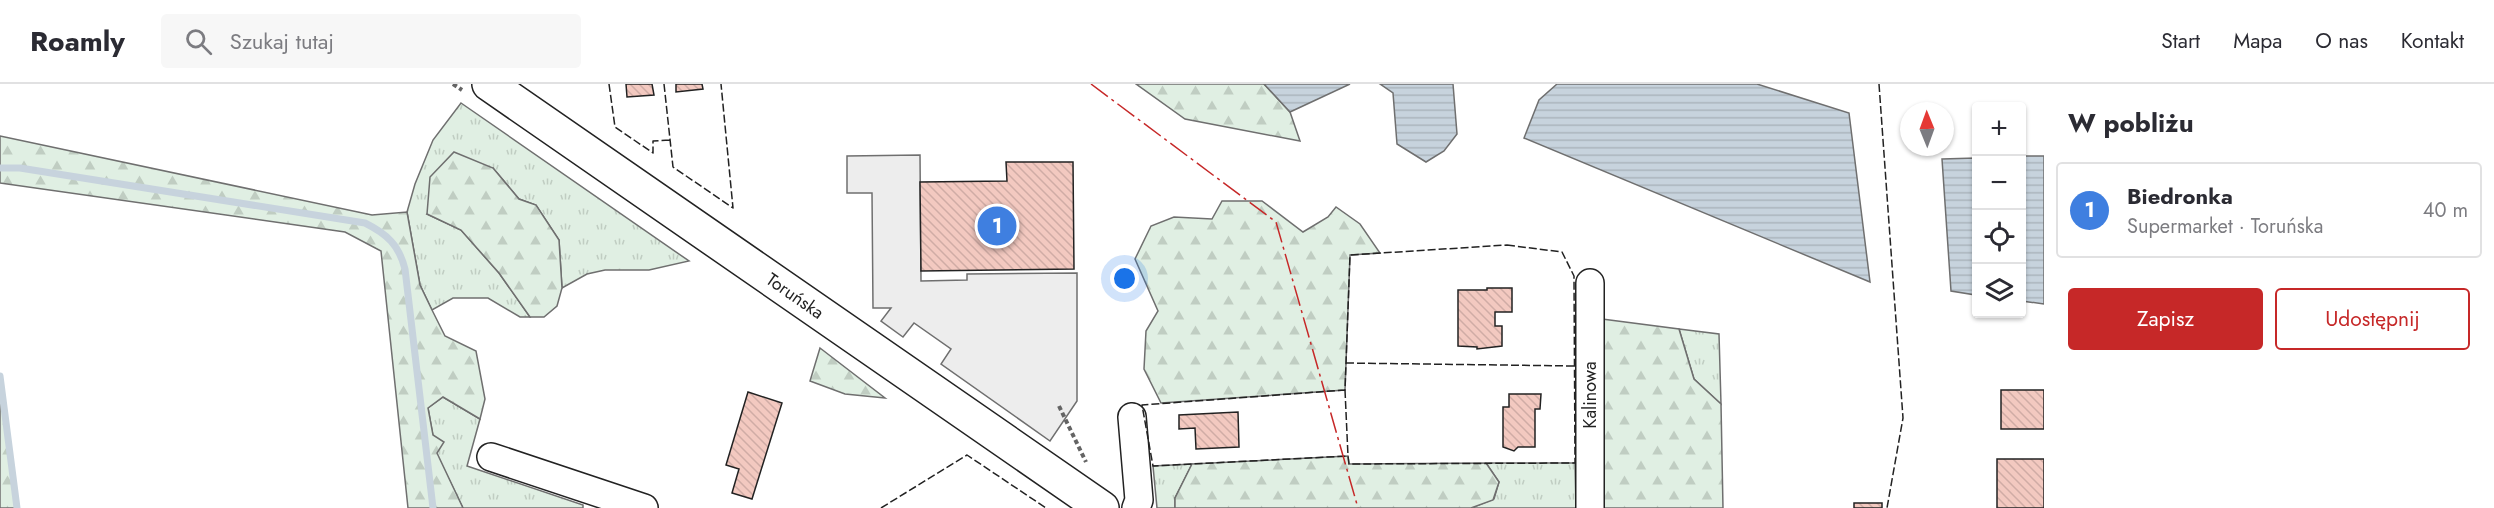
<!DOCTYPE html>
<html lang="pl">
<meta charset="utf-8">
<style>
:root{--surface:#fff;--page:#f7f7f7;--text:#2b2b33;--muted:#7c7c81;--line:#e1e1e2;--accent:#c62828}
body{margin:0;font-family:Jost,sans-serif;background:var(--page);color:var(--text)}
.controls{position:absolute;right:18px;top:18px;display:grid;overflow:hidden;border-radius:6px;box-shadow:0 2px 4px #0004}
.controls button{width:54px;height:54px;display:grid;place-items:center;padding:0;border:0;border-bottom:2px solid var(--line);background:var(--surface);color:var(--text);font:30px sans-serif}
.compass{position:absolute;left:1900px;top:18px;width:54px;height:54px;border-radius:50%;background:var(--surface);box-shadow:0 2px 4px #0004;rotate:359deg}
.you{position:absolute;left:1125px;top:195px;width:21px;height:21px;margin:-15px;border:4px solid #fff;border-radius:50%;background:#1a73e8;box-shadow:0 0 0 9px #1a73e833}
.badge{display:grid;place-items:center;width:39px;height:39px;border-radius:50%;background:var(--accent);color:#fff;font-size:20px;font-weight:700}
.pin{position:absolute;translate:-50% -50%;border:3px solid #fff;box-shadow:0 2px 6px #0006}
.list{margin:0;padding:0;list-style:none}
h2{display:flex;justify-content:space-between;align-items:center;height:78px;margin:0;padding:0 24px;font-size:26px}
h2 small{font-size:20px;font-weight:400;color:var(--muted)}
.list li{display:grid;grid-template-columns:39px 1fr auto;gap:18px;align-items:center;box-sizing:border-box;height:96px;margin:0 12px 12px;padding:0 12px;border:2px solid var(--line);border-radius:6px}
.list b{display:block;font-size:22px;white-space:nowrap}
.list p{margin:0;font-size:20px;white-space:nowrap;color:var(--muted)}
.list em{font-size:20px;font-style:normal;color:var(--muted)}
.actions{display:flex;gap:12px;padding:18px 24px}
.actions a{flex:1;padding:14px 0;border:2px solid var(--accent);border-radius:6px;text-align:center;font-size:21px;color:var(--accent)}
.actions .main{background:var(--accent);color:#fff}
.icon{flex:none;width:33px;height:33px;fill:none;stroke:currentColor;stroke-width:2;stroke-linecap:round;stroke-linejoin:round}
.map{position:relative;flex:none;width:2044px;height:424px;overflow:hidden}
header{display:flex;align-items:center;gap:36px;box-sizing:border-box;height:84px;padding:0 30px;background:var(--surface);border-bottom:2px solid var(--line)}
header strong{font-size:28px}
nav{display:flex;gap:33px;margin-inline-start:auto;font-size:21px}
.search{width:420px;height:54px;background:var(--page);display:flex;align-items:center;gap:15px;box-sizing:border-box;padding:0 21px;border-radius:6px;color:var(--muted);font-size:22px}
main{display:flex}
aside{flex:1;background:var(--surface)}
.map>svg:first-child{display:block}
</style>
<header>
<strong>Roamly</strong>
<div class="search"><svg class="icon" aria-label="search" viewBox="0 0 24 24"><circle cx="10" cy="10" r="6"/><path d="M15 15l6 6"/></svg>Szukaj tutaj</div>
<nav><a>Start</a><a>Mapa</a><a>O nas</a><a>Kontakt</a></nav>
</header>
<main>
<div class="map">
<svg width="2044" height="424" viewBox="0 0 2044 424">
<defs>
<pattern id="grass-tufts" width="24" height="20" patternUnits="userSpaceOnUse" patternTransform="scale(1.5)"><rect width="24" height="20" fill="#e0efe3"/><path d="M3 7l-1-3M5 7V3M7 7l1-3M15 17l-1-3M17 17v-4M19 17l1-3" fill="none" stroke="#c0cdc2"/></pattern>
<pattern id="forest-firs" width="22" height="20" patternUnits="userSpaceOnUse" patternTransform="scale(1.5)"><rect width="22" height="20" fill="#e0efe3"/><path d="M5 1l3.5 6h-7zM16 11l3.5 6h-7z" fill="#c0cdc2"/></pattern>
<pattern id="water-rules" width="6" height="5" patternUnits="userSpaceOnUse" patternTransform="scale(1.5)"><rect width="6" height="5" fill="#c7d3dd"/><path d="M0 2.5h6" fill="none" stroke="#abb5bd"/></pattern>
<pattern id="building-back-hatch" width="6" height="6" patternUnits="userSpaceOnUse" patternTransform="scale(1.5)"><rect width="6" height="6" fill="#f3c9c0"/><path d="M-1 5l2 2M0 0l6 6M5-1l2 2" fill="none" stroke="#d0aca5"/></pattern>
</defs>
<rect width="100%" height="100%" fill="#fff"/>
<path fill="url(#grass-tufts)" stroke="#6f6f6f" stroke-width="1.5" d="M461 19 689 177 649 186H605L587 190 562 204 559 156 536 121 519 115 493 84 427 130 461 146 499 189 530 233H520L488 214H453L432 226 420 201 407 128 415 100 433 56Z
M1679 245 1719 250 1721 320 1694 295Z
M443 313 480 335 467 382 583 421V424H463L436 369 428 324Z
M1486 379H1575L1576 424H1471L1494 415 1499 398Z
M1192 380 1175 414V424H1157L1153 382Z"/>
<path fill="url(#forest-firs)" stroke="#6f6f6f" stroke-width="1.5" d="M1136 0H1264L1290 28 1300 57 1185 35Z
M0 52 372 131 407 128 420 201 432 226 445 252 476 267 485 315 480 335 443 313 428 324 433 351 444 358 437 369 463 424H408L381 167 345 148 0 99Z
M454 68 493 84 519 115 536 121 559 156 562 204 557 222 544 233H530L499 189 461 146 427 130 430 93Z
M1222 117H1262L1303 148 1328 133 1336 123 1360 140 1380 169 1350 171 1345 306 1161 319 1144 285 1146 247 1158 227 1135 175 1151 142 1174 133 1212 135Z
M1602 235 1679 245 1694 295 1721 320 1723 424H1600Z
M820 264 885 314 845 310 810 297Z
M0 290 17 424H0Z
M1348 372 1349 380 1486 379 1499 398 1493 416 1471 424H1175V414L1192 380Z"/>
<path fill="#ededed" stroke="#6f6f6f" stroke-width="1.5" d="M920 71 921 197 967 196V190L1077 189V317L1050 357 941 280 951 265 914 239 903 253 881 237 891 224H873L872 109H847V72Z"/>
<path fill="url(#water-rules)" stroke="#6f6f6f" stroke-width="1.5" d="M1264 0H1350L1290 28Z
M1380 0H1453L1457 50 1444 67 1426 78 1397 60 1393 9Z
M1557 0H1757L1849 29 1870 198 1524 54 1539 16Z
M2022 72H2044V220L2022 217Z
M1976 74V211L1951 207 1942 75Z"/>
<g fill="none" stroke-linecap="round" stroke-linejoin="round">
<path stroke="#c7d3dd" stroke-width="7" d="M0 84H20L365 139C387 150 399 161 405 185L433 424
M0 292 17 424"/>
</g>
<path fill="url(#building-back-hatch)" stroke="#222" stroke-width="1.5" d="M626 0H652L654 11 627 13Z
M676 0H702L703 5 676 8Z
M1006 78H1073L1074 185 921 187 920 98 1007 97Z
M1487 204H1512V228H1495V242H1502V262L1477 265V263L1458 262V206H1487Z
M2001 306H2044V345H2001Z
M748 308 782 319 752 415 732 409 739 385 726 381Z
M1509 310H1541L1540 325H1535V363H1518L1514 367 1503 363V323H1509Z
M1238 328 1239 363 1196 365 1195 344 1179 345V331Z
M1997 375H2044V424H1997Z
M1854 419H1882V424H1854Z"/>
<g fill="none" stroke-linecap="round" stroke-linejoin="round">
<g stroke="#222" stroke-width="30">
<path id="minor" d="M1590 199V424
M1132 333 1139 416 1136 424
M491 373 644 424"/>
</g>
<g stroke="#222" stroke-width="36">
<path id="major" d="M489 0 1102 424"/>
</g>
<path stroke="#646464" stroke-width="4" stroke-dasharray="4.5 3" stroke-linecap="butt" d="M453 0 462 6
M1059 322 1086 378"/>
<use href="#minor" stroke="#fff" stroke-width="27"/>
<use href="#major" stroke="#fff" stroke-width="33"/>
<path stroke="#222" stroke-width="1.5" stroke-dasharray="8 3" stroke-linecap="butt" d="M609 0 615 43 653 69V57L670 56
M664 0 673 83 733 124 721 0
M1879 0 1903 334 1887 424
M1507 161 1562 168 1574 192 1575 379 1349 380 1348 372 1153 382 1142 321 1345 306 1350 171Z
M1346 279 1575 282
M1345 306 1348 372
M881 424 967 371 1046 424"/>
<path stroke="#c62828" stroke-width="1.5" stroke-dasharray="21 4.5 3 4.5" stroke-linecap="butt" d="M1091 0 1276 138 1358 424"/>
</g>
<g text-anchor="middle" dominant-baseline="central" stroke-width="4.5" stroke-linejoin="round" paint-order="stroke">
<g font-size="18" fill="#222" stroke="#fff">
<text transform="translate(795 212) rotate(35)">Toruńska</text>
<text transform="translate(1590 311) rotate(-90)">Kalinowa</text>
</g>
</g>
</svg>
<div class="controls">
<button>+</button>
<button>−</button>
<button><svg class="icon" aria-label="locate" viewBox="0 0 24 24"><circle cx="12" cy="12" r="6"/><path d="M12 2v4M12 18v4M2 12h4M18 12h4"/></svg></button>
<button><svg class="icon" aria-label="layers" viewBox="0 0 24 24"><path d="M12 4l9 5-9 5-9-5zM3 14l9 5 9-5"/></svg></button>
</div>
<svg class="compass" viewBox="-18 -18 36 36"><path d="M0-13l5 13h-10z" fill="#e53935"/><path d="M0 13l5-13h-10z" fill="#7c7c81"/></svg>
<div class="you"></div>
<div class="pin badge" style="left:997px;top:142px;background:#3f7fe0">1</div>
</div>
<aside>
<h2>W pobliżu<small></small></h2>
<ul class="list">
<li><span class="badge" style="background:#3f7fe0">1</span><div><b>Biedronka</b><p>Supermarket · Toruńska</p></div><em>40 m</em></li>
</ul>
<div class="actions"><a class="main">Zapisz</a><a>Udostępnij</a></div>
</aside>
</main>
